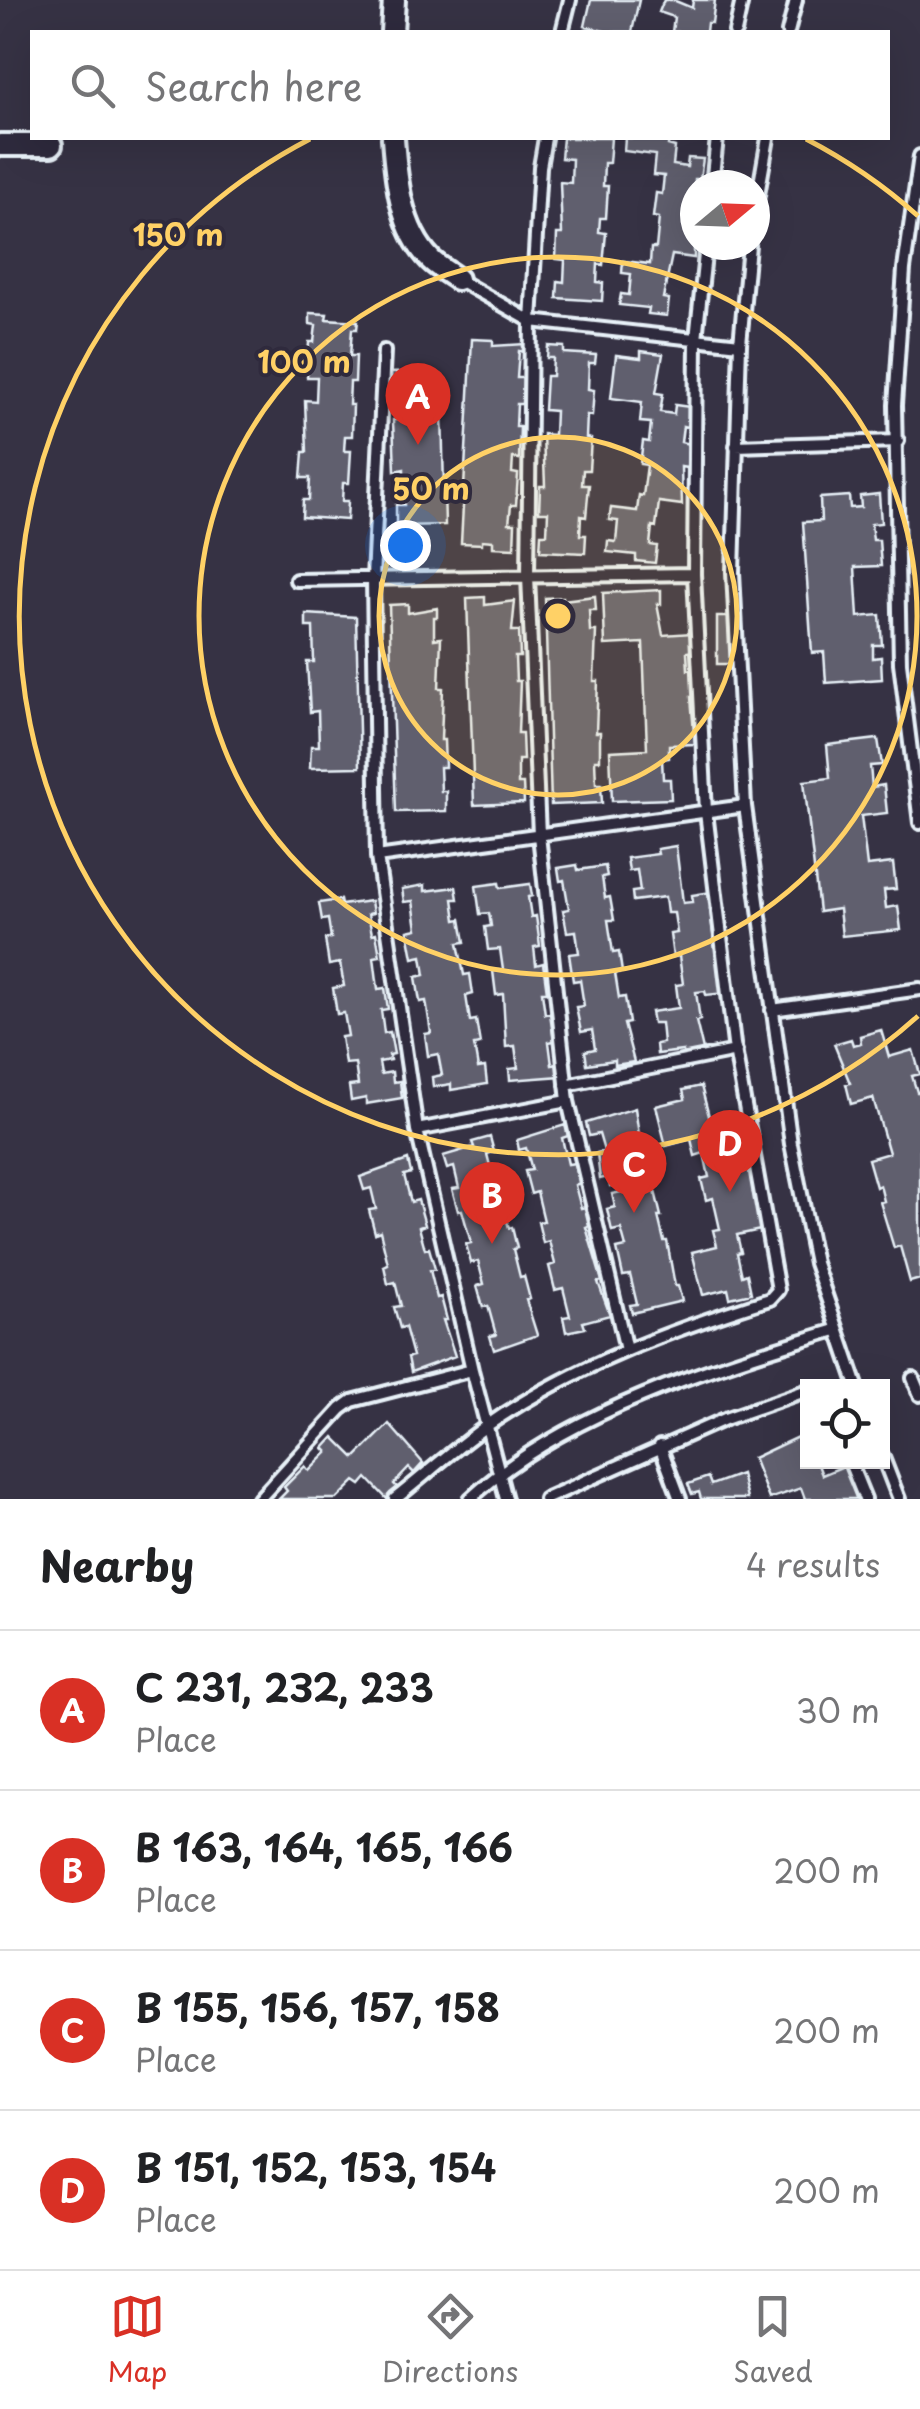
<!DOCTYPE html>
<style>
:root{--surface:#fff;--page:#f2f2f2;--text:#202124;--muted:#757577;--line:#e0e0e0;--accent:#d93025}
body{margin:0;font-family:"Playpen Sans",sans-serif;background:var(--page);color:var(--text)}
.controls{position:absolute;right:30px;bottom:30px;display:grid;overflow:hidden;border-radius:0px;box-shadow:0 10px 40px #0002}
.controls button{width:90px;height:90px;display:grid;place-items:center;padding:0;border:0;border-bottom:2px solid var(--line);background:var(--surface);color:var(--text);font:50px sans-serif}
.compass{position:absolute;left:680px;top:170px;width:90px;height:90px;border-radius:50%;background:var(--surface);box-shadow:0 10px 40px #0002;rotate:71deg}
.you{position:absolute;left:405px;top:545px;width:35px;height:35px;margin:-25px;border:8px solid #fff;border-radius:50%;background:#1a73e8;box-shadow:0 0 0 15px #1a73e833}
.badge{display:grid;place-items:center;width:65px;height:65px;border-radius:50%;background:var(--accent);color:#fff;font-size:32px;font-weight:700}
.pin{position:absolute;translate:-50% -82px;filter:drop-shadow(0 2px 5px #0008)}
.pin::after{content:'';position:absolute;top:52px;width:35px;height:30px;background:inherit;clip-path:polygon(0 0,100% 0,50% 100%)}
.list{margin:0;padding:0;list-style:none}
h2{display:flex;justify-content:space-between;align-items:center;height:130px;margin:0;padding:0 40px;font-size:42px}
h2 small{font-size:32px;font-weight:400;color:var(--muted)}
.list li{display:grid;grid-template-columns:65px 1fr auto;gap:30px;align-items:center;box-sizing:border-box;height:160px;padding:0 40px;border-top:2px solid var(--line)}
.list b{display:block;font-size:38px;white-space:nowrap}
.list p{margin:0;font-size:32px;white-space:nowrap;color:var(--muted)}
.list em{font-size:32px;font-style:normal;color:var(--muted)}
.icon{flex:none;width:55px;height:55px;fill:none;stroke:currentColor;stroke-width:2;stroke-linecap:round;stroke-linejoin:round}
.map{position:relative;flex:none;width:920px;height:1499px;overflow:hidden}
.search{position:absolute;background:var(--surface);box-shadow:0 10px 40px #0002;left:30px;right:30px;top:30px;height:110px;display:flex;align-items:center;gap:25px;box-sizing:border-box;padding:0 35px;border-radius:0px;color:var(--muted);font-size:38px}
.sheet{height:770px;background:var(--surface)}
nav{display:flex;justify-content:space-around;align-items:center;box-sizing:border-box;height:140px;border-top:2px solid var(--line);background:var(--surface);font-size:28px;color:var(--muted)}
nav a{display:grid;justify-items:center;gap:5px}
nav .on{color:var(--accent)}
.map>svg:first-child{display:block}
</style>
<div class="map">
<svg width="920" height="1499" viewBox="0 0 920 1499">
<rect width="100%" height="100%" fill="#363244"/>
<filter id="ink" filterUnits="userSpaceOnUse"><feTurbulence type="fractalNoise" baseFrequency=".01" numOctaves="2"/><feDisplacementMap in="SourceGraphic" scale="20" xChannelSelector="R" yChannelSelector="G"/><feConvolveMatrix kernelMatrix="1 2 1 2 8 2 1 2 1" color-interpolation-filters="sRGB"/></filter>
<g filter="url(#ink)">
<path fill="#605e6e" stroke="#e8f1f8" stroke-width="2.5" d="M591 0H639L632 32H608L585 26Z
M664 0H673L692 8 693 0H715L712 23H707L706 32H672L674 17 659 12Z
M563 138H611L609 163H604L603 186H608L606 218H600L599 232 606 233 603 265 598 264 597 282 603 283 602 301 557 298 558 281 564 282 565 260 556 259 557 234H562L560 182 571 183 572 159 561 158Z
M625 138H669L668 145 675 147 673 165 687 167 688 158 703 159 700 179H695L694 195V258L672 255 663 298 669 299 667 316 648 314 649 308 619 305 621 294 629 295 631 274 622 273 623 261 650 264 651 248H656L659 218 653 217 656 193 662 194 664 176 653 175 655 155 624 151Z
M310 313 327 314 326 319 358 321 357 329H352L350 356H356L355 382H350L349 405H353L352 436H345L344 451H351L349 483H343L342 501H348L347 520 302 517 303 500H309L310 478H301L303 452H307L305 400 316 401 317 377H307L309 342H314L316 325 310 324Z
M472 339 493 340V346L525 344V352L519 351 517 378H523L522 404H517L516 427H520L519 459 513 458 512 473 518 474 516 505H511L509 523H515L514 548 493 547V541L482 540V544L461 543Z
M548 346 564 347V353L596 355 595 363H589L588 389 594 390 592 416 587 415 586 438 591 439 589 470H583L582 485H589L586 517 581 516 580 535H586L585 553 540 551 541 534H547L548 512H539L540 486H545L543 434 554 435 555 411 544 410 546 376H552L553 358H547Z
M641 351 663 354 656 393 663 394 660 412 674 414 675 405 690 407 687 427 683 426 681 442 689 444 687 468 681 467 682 505 659 502 656 527 652 526 650 545 657 546 655 563 636 561V555L607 552 608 541 616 542 618 521 609 520 611 508 637 511 639 495 643 496 647 465 640 464 643 441 649 442 651 423 640 422 642 402 611 398 616 355 641 358Z
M412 372V376L441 375 445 525 396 526V505H404V469L395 471 393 420H399L398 385H392L391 373Z
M879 494 881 523 871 524 873 540H879L881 566 855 567 858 617 880 615 882 645H873V658L881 657 882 679 826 683 824 652 812 653 803 522 821 521 820 498 849 496 850 508 861 507 860 496Z
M661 590V604H657L663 635 692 633 693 651 687 652 688 670 693 669 694 697H691L695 744 669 745V758L662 759 663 779H670L671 799 612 801 610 751 647 749 643 643 605 645 603 593Z
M595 596 596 610H589L590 631H596L594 681H598L596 732H600V760H595L596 784H601L602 803 551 805 545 598 563 597V600Z
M485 597V605L515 601 512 631H519L520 657H515L516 681H520L518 733H522L523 760H518V784H523L524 803 474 805 467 598Z
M408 604V613L437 608V617H434V639L441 638 439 688H443L441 740H444L445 767H440L441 791H446V811L396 812 389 605Z
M306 614 356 617 360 767 310 768 311 746H319L318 711 310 712 307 662H314L313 627H306Z
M717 617H732V664H717Z
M878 739 882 765 870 766 872 787 884 785 887 813 861 816 867 866 893 863 896 889 884 890 886 908 898 906 901 930 842 936 839 909 819 912 804 781 830 778 827 745Z
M676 846 683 903 693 902 692 895 712 892 714 908 710 909 713 933 718 932 719 975H724L726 993 706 995 705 991 696 992 700 1020 696 1021 704 1054 684 1057 683 1051 657 1054 656 1044 663 1043 661 1023H653L651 1012 679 1008 676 985 683 984 679 956 673 957 670 934 677 933 674 913H667L665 897 633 901 632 892 640 891 637 870 629 871 627 858 658 854 657 849Z
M577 865 578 870 605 866 607 876 602 877 605 898 610 897 614 920H608L613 953 619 952 622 972 615 973 619 998 625 997 629 1023 624 1024 634 1062 615 1065V1060L587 1064 585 1051 595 1049 592 1030 581 1032 576 1007 584 1006 580 980 573 981 569 954 579 953 576 931 567 932 563 910 569 909 564 880 560 881 558 868Z
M499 883 500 888 530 884 532 896 528 897 531 917 536 916 540 946 534 947 536 965 543 963 547 992H542L545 1014 550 1013 554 1041 549 1042 552 1065 559 1064 561 1076 510 1080 509 1069 518 1068 515 1046 506 1047 503 994 496 995 493 971 503 970 500 949 488 950 485 927 491 926 489 913 480 914 476 886Z
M425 885V891L456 887 458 899H453L456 920 461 919 465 942 458 943 464 975 470 974 473 994 466 996 470 1021 476 1020 480 1044 474 1045 478 1068 485 1067 487 1084 451 1090V1084L433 1087 432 1077 442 1075 438 1054 428 1056 425 1034 431 1033 426 1001 420 1002 416 977 425 975 422 956 413 958 408 931 417 929 413 901 404 902 402 889Z
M340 900 341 905 371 901 373 913 368 914 372 934 376 933 380 956 374 957 378 989 385 988 388 1009 381 1010 384 1033 390 1032 394 1054 389 1055 390 1060 379 1062 381 1074 392 1072 393 1082 400 1081 402 1098 366 1104V1098L351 1101 349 1086 358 1085 355 1063 345 1064 341 1037 348 1036 344 1013 337 1014 333 988 344 986 340 963 329 965 325 939 331 938 328 919 322 920 319 903Z
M881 1030 889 1057 913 1050 920 1074 912 1076 917 1092H920V1279L910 1282 900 1246 894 1248 880 1202 884 1201 880 1185 876 1187 868 1159 889 1153 873 1098 851 1104 846 1084 850 1083 834 1044 851 1039 853 1045 861 1043 860 1036Z
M701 1086 714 1135 743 1128 746 1138 739 1140 746 1168 751 1167 758 1192 753 1193 765 1229 737 1235 741 1252 737 1253 742 1276 747 1274 751 1293 730 1298 728 1289 703 1295 692 1252 717 1246 713 1230 720 1229 713 1198 706 1200 701 1179 709 1177 704 1153 695 1156 691 1139 666 1146 656 1106 685 1099 683 1090Z
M635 1108 641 1148 645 1147 651 1174 648 1175 652 1192 655 1191 661 1216H658L664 1241H667L675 1286H678L682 1301 632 1313 630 1305 637 1304 630 1275 623 1276 617 1249 626 1247 621 1229 612 1231 607 1209 615 1207 612 1194 621 1192 619 1184 610 1186 608 1177 600 1179 597 1153 604 1151 599 1134 589 1136 586 1123Z
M565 1125 568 1136 562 1138 568 1164 575 1163 580 1183 575 1185 581 1208 586 1207 591 1225 586 1227 602 1281 598 1282 610 1315 583 1322 585 1328 566 1332 563 1317 570 1316 563 1288 555 1290 549 1266 555 1264 549 1241 543 1243 538 1222 544 1221 537 1192 531 1194 525 1171 532 1170 526 1148 519 1150 517 1140Z
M490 1137 494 1152 487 1154 494 1182 501 1179 508 1204 502 1205 509 1228 512 1227 517 1248 513 1249 520 1277 524 1276 530 1299 526 1300 537 1335 494 1350 490 1336 496 1335 488 1306 483 1307 477 1286 484 1284 478 1261 471 1263 466 1244 471 1243 462 1210 458 1211 452 1189 459 1188 454 1167 447 1169 443 1156 474 1147 472 1142Z
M408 1160 411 1173 404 1175 411 1202 418 1200 425 1225 419 1227 425 1249 429 1248 435 1269 430 1270 437 1298 441 1297 447 1320H443L455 1356 411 1372 408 1357 413 1356 405 1327 400 1328 394 1307 401 1306 395 1282 388 1284 384 1266 388 1264 380 1231 375 1233 369 1210 376 1209 371 1188 364 1190 360 1177Z
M389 1424 423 1463 414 1473 409 1468 394 1484 398 1488 387 1499 367 1478 361 1485 355 1481 337 1499H279L287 1491 284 1487 305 1466 309 1471 328 1452 324 1448 334 1437 355 1458Z
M806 1433 808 1462H817L822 1475 846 1465 857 1499H805L801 1488 769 1499 753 1458Z
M741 1474 747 1499H701L699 1492 692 1494 688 1484 708 1477 711 1485Z"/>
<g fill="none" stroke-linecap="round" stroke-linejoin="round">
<g stroke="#e8f1f8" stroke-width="18">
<path id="lane" d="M562 32 570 0
M735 32 742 0
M788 32 796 0
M920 156 904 269 895 405 900 663 920 823
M712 185 717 138
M755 212 768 138
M749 245 740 344 733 572 745 806 791 1144 815 1263 857 1386
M457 279 531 321 540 167 545 138
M736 446 898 441
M296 580 694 574
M377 857 373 579 384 351
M772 1010 920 989
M566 1085 736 1051
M417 1130 568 1101
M626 1350 568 1101 539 835 528 576 531 321 740 344
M913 1378 920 1395
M660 1446 680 1499
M882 1455 899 1499
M850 1462 865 1499
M259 1499 341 1409 352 1401 472 1370
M395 1499C425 1475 454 1449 485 1427 571 1367 671 1330 770 1299L778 1290 734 1044 706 812 694 574 696 339 706 245
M470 1499C563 1412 716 1366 836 1330
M506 1499 472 1370 417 1130 377 857 745 806
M545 1499 725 1419 808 1390"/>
</g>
<g stroke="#e8f1f8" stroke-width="28">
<path id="street" d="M392 32 394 0
M393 138C396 178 400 229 431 260 438 267 449 273 457 279
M0 145H51"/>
</g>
<use href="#lane" stroke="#2f2a3d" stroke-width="10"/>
<use href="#street" stroke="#2f2a3d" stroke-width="20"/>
</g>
</g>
<circle cx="558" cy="616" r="179" fill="#ffd166" fill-opacity=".12"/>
<g fill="none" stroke="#ffd166" stroke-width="5">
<circle cx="558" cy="616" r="179"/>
<circle cx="558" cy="616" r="359"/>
<path d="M918 1016A538 538 0 1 1 310 139M806 139A538 538 0 0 1 918 216"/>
</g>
<circle cx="558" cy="616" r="15" fill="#ffd166" stroke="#2f2a3d" stroke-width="5"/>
<g font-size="30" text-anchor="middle" font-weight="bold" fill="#ffd166" stroke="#2f2a3d" stroke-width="8" stroke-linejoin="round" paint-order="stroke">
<text x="178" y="246">150 m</text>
<text x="304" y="373">100 m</text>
<text x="431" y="500">50 m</text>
</g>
</svg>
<div class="controls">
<button><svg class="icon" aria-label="locate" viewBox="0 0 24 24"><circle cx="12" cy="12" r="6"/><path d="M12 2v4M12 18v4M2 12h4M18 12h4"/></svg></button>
</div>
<svg class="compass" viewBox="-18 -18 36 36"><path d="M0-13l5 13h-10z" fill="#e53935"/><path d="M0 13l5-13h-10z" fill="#757577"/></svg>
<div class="you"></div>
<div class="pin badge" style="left:418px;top:445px">A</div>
<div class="pin badge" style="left:492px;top:1244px">B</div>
<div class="pin badge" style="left:634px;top:1213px">C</div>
<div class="pin badge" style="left:730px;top:1192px">D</div>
<div class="search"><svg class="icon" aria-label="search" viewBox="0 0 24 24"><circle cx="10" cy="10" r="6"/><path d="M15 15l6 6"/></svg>Search here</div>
</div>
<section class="sheet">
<h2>Nearby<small>4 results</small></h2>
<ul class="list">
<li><span class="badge">A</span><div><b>C 231, 232, 233</b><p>Place</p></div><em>30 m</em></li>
<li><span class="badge">B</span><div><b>B 163, 164, 165, 166</b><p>Place</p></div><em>200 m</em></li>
<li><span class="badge">C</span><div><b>B 155, 156, 157, 158</b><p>Place</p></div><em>200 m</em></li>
<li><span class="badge">D</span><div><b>B 151, 152, 153, 154</b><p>Place</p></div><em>200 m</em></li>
</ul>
</section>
<nav>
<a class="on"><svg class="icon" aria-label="map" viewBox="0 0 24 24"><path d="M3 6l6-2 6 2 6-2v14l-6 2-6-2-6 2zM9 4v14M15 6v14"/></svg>Map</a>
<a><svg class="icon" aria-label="directions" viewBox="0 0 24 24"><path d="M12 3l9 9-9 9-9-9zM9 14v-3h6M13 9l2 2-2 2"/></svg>Directions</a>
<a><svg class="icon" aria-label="saved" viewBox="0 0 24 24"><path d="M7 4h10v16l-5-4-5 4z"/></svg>Saved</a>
</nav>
